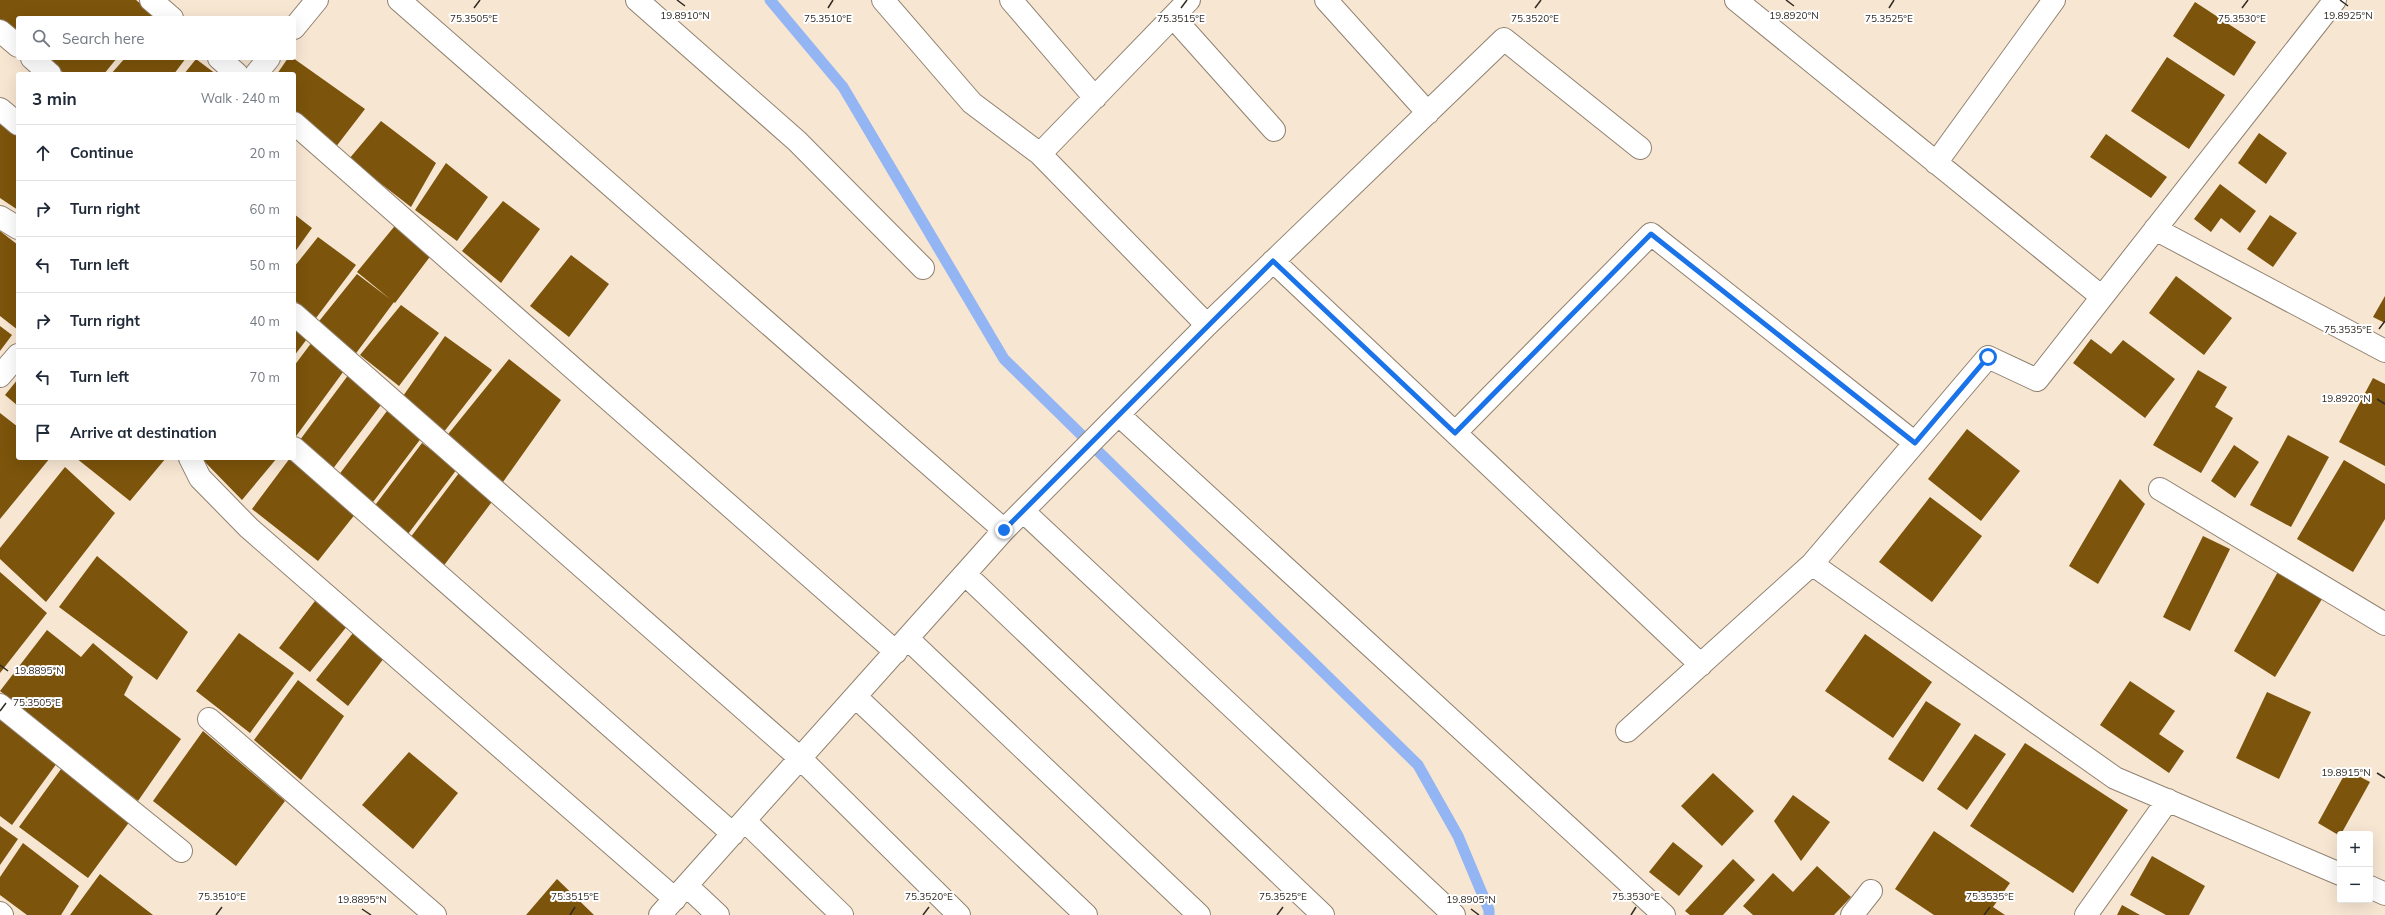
<!DOCTYPE html>
<meta charset="utf-8">
<style>
:root{--surface:#fff;--page:#f2f2f3;--text:#1f2937;--muted:#747a83;--line:#e0e1e3}
body{margin:0;font-family:Mulish,sans-serif;background:var(--page);color:var(--text)}
.controls{position:absolute;right:12px;bottom:12px;display:grid;overflow:hidden;border-radius:4px;box-shadow:0 4px 16px #0002}
.controls button{width:36px;height:36px;display:grid;place-items:center;padding:0;border:0;border-bottom:1px solid var(--line);background:var(--surface);color:var(--text);font:20px sans-serif}
.stop{position:absolute;width:12px;height:12px;margin:-9px;border:3px solid #1a73e8;border-radius:50%;background:#fff}
.stop.end{background:#1a73e8;border-color:#fff;box-shadow:0 1px 4px #0008}
.list{margin:0;padding:0;list-style:none}
h2{display:flex;justify-content:space-between;align-items:center;height:52px;margin:0;padding:0 16px;font-size:17px}
h2 small{font-size:13px;font-weight:400;color:var(--muted)}
.list li{display:grid;grid-template-columns:26px 1fr auto;gap:12px;align-items:center;box-sizing:border-box;height:56px;padding:0 16px;border-top:1px solid var(--line)}
.list b{display:block;font-size:15px;white-space:nowrap}
.list em{font-size:13px;font-style:normal;color:var(--muted)}
.icon{flex:none;width:22px;height:22px;fill:none;stroke:currentColor;stroke-width:2;stroke-linecap:round;stroke-linejoin:round}
.map{position:relative;flex:none;width:2385px;height:915px;overflow:hidden}
.search{position:absolute;background:var(--surface);box-shadow:0 4px 16px #0002;left:16px;top:16px;width:280px;height:44px;display:flex;align-items:center;gap:10px;box-sizing:border-box;padding:0 14px;border-radius:4px;color:var(--muted);font-size:15px}
.panel{position:absolute;background:var(--surface);box-shadow:0 4px 16px #0002;left:16px;top:72px;width:280px;height:388px;border-radius:4px}
.map>svg:first-child{display:block}
</style>
<div class="map">
<svg width="2385" height="915" viewBox="0 0 2385 915">
<rect width="100%" height="100%" fill="#f7e6d2"/>
<g fill="none" stroke-linecap="round" stroke-linejoin="round">
<path stroke="#94b5f3" stroke-width="11" d="M770 0 843 87 1004 359 1418 765 1458 836 1489 910V915"/>
</g>
<path fill="#7c540b" d="M0 0H136L153 14 150 18H18V34L0 19Z
M2195 2 2256 42 2234 76 2173 36Z
M2167 57 2225 95 2189 149 2131 111Z
M46 58H117L104 74H65Z
M125 58H186L174 74H111Z
M288 58H293L365 109 335 148 294 113V74H277Z
M196 59 216 74H184Z
M381 121 436 163 411 207 349 159Z
M0 123 18 137V210L0 198Z
M2259 133 2287 153 2266 184 2238 163Z
M2106 134 2167 177 2151 198 2090 157Z
M446 163 488 197 457 241 415 210Z
M2220 184 2256 211 2240 233 2221 218 2211 232 2194 219Z
M503 201 540 229 501 283 462 251Z
M294 214 312 228 294 253Z
M2270 215 2297 233 2273 267 2247 249Z
M398 222 435 250 395 303 357 272Z
M0 231 18 245V330L0 316Z
M318 237 356 265 316 318 294 300V267Z
M571 255 609 284 569 337 530 306Z
M357 274 394 302 354 356 316 325Z
M2176 276 2232 318 2204 355 2149 313Z
M2385 296V323L2373 317Z
M401 305 439 333 399 386 360 355Z
M294 323 310 335 294 356Z
M0 326 12 335 0 351Z
M445 336 492 370 443 433 401 399Z
M2091 339 2111 354 2123 340 2175 379 2145 418 2073 363Z
M312 342 346 368 294 439V366Z
M509 359 561 400 503 482 445 438Z
M2198 370 2227 387 2215 407 2233 418 2201 473 2153 445Z
M349 374 384 401 332 470 297 444Z
M2373 378 2385 384V466L2339 442Z
M18 379V406L5 395Z
M387 411 422 437 370 506 335 480Z
M0 413 18 427V458H50L0 519Z
M1967 429 2020 471 1981 521 1928 479Z
M2288 435 2329 457 2291 527 2250 505Z
M422 443 457 469 405 538 370 512Z
M2234 445 2259 462 2235 498 2211 481Z
M76 458H166L130 501Z
M201 458H277L242 500Z
M290 458 356 513 318 561 252 509Z
M2344 460 2385 484V519L2353 572 2297 539Z
M65 467 115 513 46 602 0 559V548Z
M459 473 494 499 442 568 407 542Z
M2120 479 2145 504 2098 584 2069 566Z
M1930 497 1982 536 1932 602 1879 562Z
M2203 536 2230 549 2190 631 2163 617Z
M97 556 188 632 157 680 59 607Z
M2280 568 2325 594 2275 677 2234 651Z
M0 572 47 613 0 673Z
M318 597 348 625 310 672 279 648Z
M47 630 81 657 93 643 133 677 124 695 181 739 138 801 0 691Z
M239 633 294 673 250 733 196 691Z
M353 633 384 658 348 706 316 680Z
M1865 634 1932 682 1893 738 1825 691Z
M298 680 344 716 301 780 254 740Z
M2130 681 2175 711 2159 734 2184 751 2169 773 2100 725Z
M2267 692 2311 712 2279 779 2236 758Z
M1926 701 1961 724 1923 782 1888 759Z
M0 720 57 763 12 825 0 816Z
M203 731 285 801 236 866 153 801Z
M1975 734 2006 754 1967 810 1937 789Z
M2025 743 2128 810 2073 893 1970 826Z
M409 752 458 793 413 849 362 805Z
M64 765 133 817 88 878 19 827Z
M2347 770 2370 782 2340 836 2318 823Z
M1713 773 1754 811 1722 846 1681 806Z
M1793 795 1830 822 1801 861 1774 821Z
M0 826 18 839 0 865Z
M1934 831 2010 883 1993 907 2005 915H1934L1895 889Z
M1673 842 1703 866 1679 896 1649 872Z
M23 843 79 886 61 915H27L0 895V877Z
M2152 856 2205 886 2189 915H2166L2130 895Z
M1733 859 1755 880 1723 915H1690L1685 911Z
M1817 866 1851 897 1834 915H1753L1743 906 1773 873 1793 892Z
M100 874 153 915H70Z
M557 879 594 915H526Z
M2122 905 2140 915H2117Z"/>
<g fill="none" stroke-linecap="round" stroke-linejoin="round">
<g stroke="#90816f" stroke-width="24">
<path id="minor" d="M151 0 172 18
M399 0 1004 530
M637 0 797 141 923 268
M883 0 972 103 1040 154 1207 325
M1011 0 1095 98
M1326 0 1428 113
M1736 0 2102 297
M1173 17 1274 130
M294 28 317 0
M0 31 18 46
M32 58 50 74
M219 58 237 74
M256 74 269 58
M0 109 18 124
M294 123 896 652
M1040 154 1189 0
M1936 163 2054 0
M0 217 18 228
M2155 229 2385 351
M1273 261 1701 665
M294 314 801 759 959 915
M0 376 18 355
M1120 416 1664 915
M1455 433 1651 234 1915 443
M294 448 733 834
M190 458 200 478 249 528 675 899
M2160 489 2385 624
M1023 511 1454 915
M1812 564 2115 778 2340 874
M966 575 1323 915
M908 639 1199 915
M856 697 1086 915
M0 705 181 851
M209 719 435 915
M1627 731 1812 564 1988 357 2037 380 2335 0
M745 821 842 915
M687 886 718 915
M2370 887 2385 894
M0 913 2 915
M660 915 1004 530 1207 325 1504 39 1640 148
M1852 915 1871 891
M2086 915 2168 800"/>
</g>
<use href="#minor" stroke="#fff" stroke-width="22"/>
</g>
<g fill="none" stroke-linecap="round" stroke-linejoin="round">
<path stroke="#1a73e8" stroke-width="5" d="M1004 530 1273 261 1455 433 1651 234 1915 443 1988 357"/>
</g>
<path fill="none" stroke="#302a23" stroke-width="1.5" d="M677 0 685 6M1786 0 1794 6M2340 0 2348 6M474 8 480 0M828 8 833 0M1181 8 1187 0M1535 8 1541 0M1889 8 1894 0M2242 8 2248 0M2379 329 2385 321M2377 399 2385 404M0 665 8 671M0 711 6 703M2377 773 2385 778M362 909 371 915M1471 909 1479 915M216 915 222 907M570 915 575 907M923 915 929 907M1277 915 1283 907M1631 915 1636 907M1984 915 1990 907"/>
<g font-size="10" text-anchor="middle" fill="#302a23" stroke="#fff" stroke-width="4" stroke-linejoin="round" paint-order="stroke">
<text x="1794" y="19">19.8920°N</text>
<text x="685" y="19">19.8910°N</text>
<text x="2348" y="19">19.8925°N</text>
<text x="474" y="22">75.3505°E</text>
<text x="828" y="22">75.3510°E</text>
<text x="1181" y="22">75.3515°E</text>
<text x="2242" y="22">75.3530°E</text>
<text x="1535" y="22">75.3520°E</text>
<text x="1889" y="22">75.3525°E</text>
<text x="2348" y="333">75.3535°E</text>
<text x="2346" y="402">19.8920°N</text>
<text x="39" y="674">19.8895°N</text>
<text x="37" y="706">75.3505°E</text>
<text x="2346" y="776">19.8915°N</text>
<text x="222" y="900">75.3510°E</text>
<text x="575" y="900">75.3515°E</text>
<text x="929" y="900">75.3520°E</text>
<text x="1283" y="900">75.3525°E</text>
<text x="1636" y="900">75.3530°E</text>
<text x="1990" y="900">75.3535°E</text>
<text x="362" y="903">19.8895°N</text>
<text x="1471" y="903">19.8905°N</text>
</g>
</svg>
<div class="controls">
<button>+</button>
<button>−</button>
</div>
<div class="stop" style="left:1988px;top:357px"></div>
<div class="stop end" style="left:1004px;top:530px"></div>
<div class="search"><svg class="icon" aria-label="search" viewBox="0 0 24 24"><circle cx="10" cy="10" r="6"/><path d="M15 15l6 6"/></svg>Search here</div>
<section class="panel">
<h2>3 min<small>Walk · 240 m</small></h2>
<ul class="list">
<li><svg class="icon" aria-label="ahead" viewBox="0 0 24 24"><path d="M12 20V5M6 11l6-6 6 6"/></svg><div><b>Continue</b></div><em>20 m</em></li>
<li><svg class="icon" aria-label="right" viewBox="0 0 24 24"><path d="M7 20v-9h11M14 6l5 5-5 5"/></svg><div><b>Turn right</b></div><em>60 m</em></li>
<li><svg class="icon" aria-label="left" viewBox="0 0 24 24"><path d="M17 20v-9H6M10 6l-5 5 5 5"/></svg><div><b>Turn left</b></div><em>50 m</em></li>
<li><svg class="icon" aria-label="right" viewBox="0 0 24 24"><path d="M7 20v-9h11M14 6l5 5-5 5"/></svg><div><b>Turn right</b></div><em>40 m</em></li>
<li><svg class="icon" aria-label="left" viewBox="0 0 24 24"><path d="M17 20v-9H6M10 6l-5 5 5 5"/></svg><div><b>Turn left</b></div><em>70 m</em></li>
<li><svg class="icon" aria-label="arrive" viewBox="0 0 24 24"><path d="M6 21V4h12l-3 4 3 4H6"/></svg><div><b>Arrive at destination</b></div></li>
</ul>
</section>
</div>
